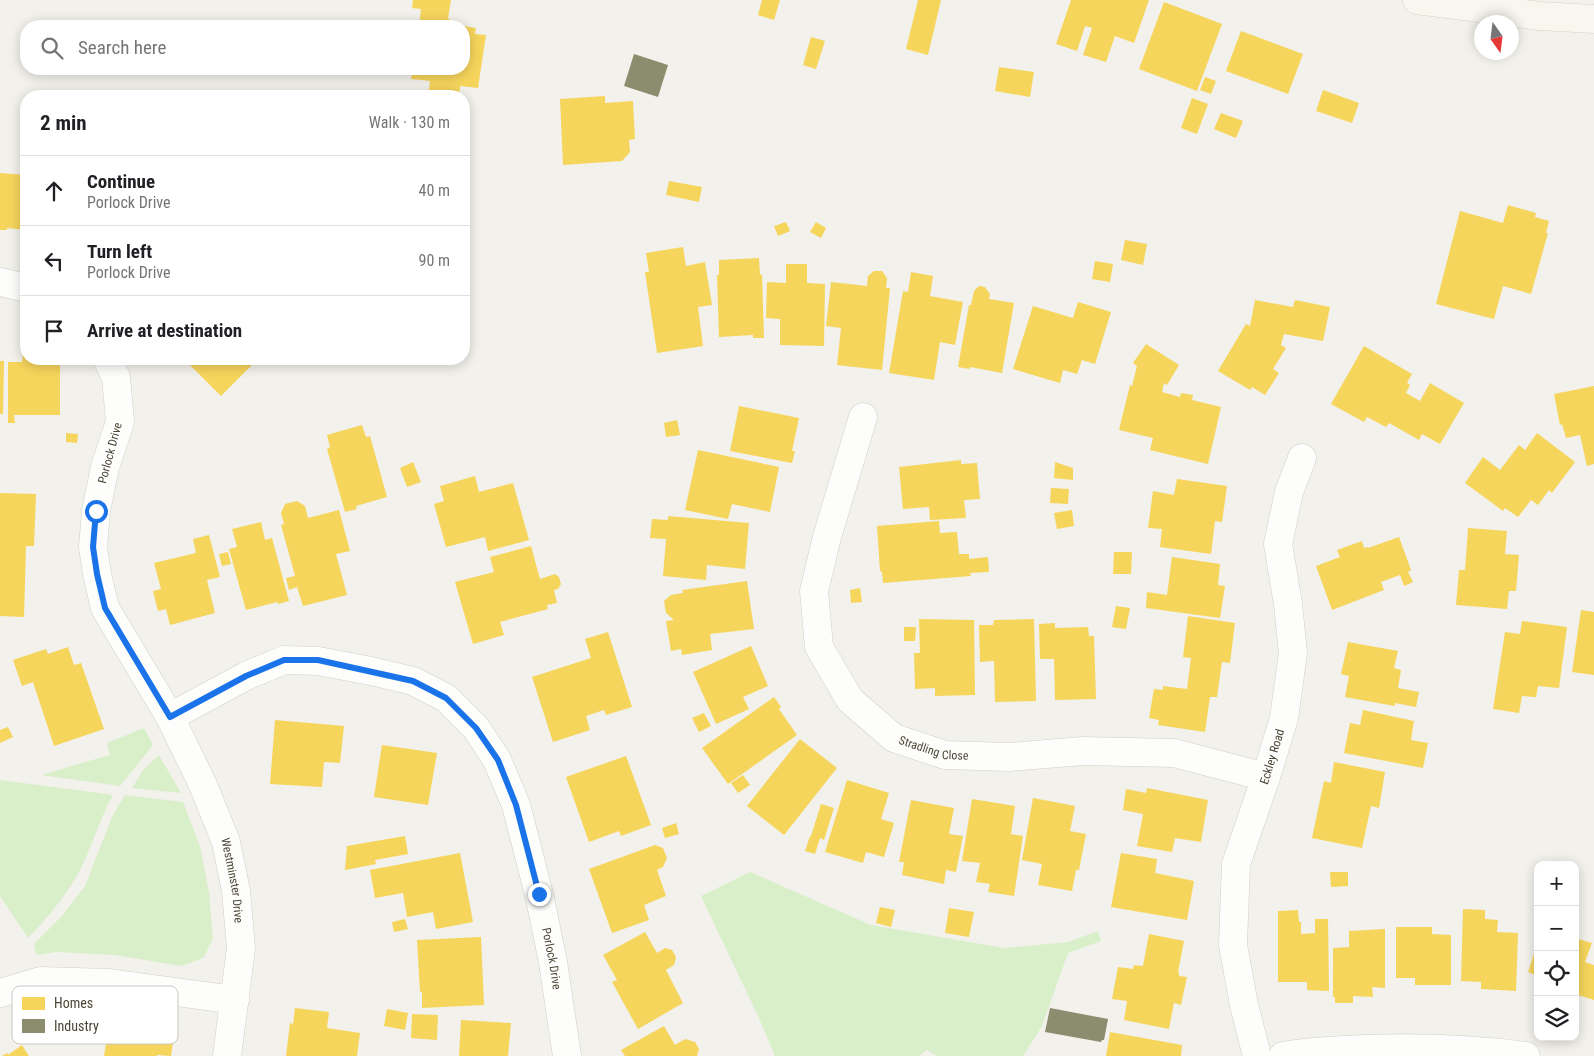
<!DOCTYPE html>
<meta charset="utf-8">
<style>
:root{--surface:#fff;--page:#f2f2f2;--text:#202124;--muted:#757577;--line:#e0e0e0}
body{margin:0;font-family:"Roboto Condensed",sans-serif;background:var(--page);color:var(--text)}
.controls{position:absolute;right:15px;bottom:15px;display:grid;overflow:hidden;border-radius:10px;box-shadow:0 2px 12px #0003}
.controls button{width:45px;height:45px;display:grid;place-items:center;padding:0;border:0;border-bottom:1px solid var(--line);background:var(--surface);color:var(--text);font:25px sans-serif}
.compass{position:absolute;left:1474px;top:15px;width:45px;height:45px;border-radius:50%;background:var(--surface);box-shadow:0 2px 12px #0003;rotate:166deg}
.stop{position:absolute;width:15px;height:15px;margin:-11px;border:4px solid #1a73e8;border-radius:50%;background:#fff}
.stop.end{background:#1a73e8;border-color:#fff;box-shadow:0 1px 5px #0008}
.list{margin:0;padding:0;list-style:none}
h2{display:flex;justify-content:space-between;align-items:center;height:65px;margin:0;padding:0 20px;font-size:21px}
h2 small{font-size:16px;font-weight:400;color:var(--muted)}
.list li{display:grid;grid-template-columns:32px 1fr auto;gap:15px;align-items:center;box-sizing:border-box;height:70px;padding:0 20px;border-top:1px solid var(--line)}
.list b{display:block;font-size:19px;white-space:nowrap}
.list p{margin:0;font-size:16px;white-space:nowrap;color:var(--muted)}
.list em{font-size:16px;font-style:normal;color:var(--muted)}
.icon{flex:none;width:28px;height:28px;fill:none;stroke:currentColor;stroke-width:2;stroke-linecap:round;stroke-linejoin:round}
.map{position:relative;flex:none;width:1594px;height:1056px;overflow:hidden}
.search{position:absolute;background:var(--surface);box-shadow:0 2px 12px #0003;left:20px;top:20px;width:450px;height:55px;display:flex;align-items:center;gap:12px;box-sizing:border-box;padding:0 18px;border-radius:20px;color:var(--muted);font-size:19px}
.panel{position:absolute;background:var(--surface);box-shadow:0 2px 12px #0003;left:20px;top:90px;width:450px;height:275px;border-radius:20px}
.map>svg:first-child{display:block}
</style>
<div class="map">
<svg width="1594" height="1056" viewBox="0 0 1594 1056">
<rect width="100%" height="100%" fill="#f2f1eb"/>
<path fill="#d8efc9" d="M144 728 153 745 120 786 41 775 110 755 107 743Z
M159 755 181 793 132 788 143 770Z
M0 780 113 795C100 818 93 843 82 866 68 894 49 916 28 938L0 896Z
M125 795 183 802 200 846 209 893 213 939 203 958 181 966 115 955 56 952 36 955 34 944 61 917 85 886 112 817Z
M750 872 871 925 1004 948 1068 942 1098 931 1101 941 1068 953 1042 1026 1023 1056H937L927 1050 919 1056H775L758 1016 701 896Z"/>
<path fill="#f6d55c" d="M413 0H451L448 18 457 26H419L421 9 412 8Z
M762 0H780L774 20 758 15Z
M918 0H941L928 55 906 49Z
M1071 0H1149L1134 43 1115 36 1106 62 1083 55 1092 28 1085 26 1077 51 1056 44Z
M1164 2 1222 24 1197 91 1139 69Z
M464 26 476 28 475 34 486 35 478 88 460 86 459 96H428L430 81 411 79 413 69H464Z
M1241 31 1303 54 1288 94 1226 71Z
M811 37 825 41 816 69 803 65Z
M999 67 1034 72 1030 97 995 91Z
M1205 77 1216 81 1211 94 1200 90Z
M1323 90 1359 103 1352 123 1316 111Z
M605 96V103L633 101 635 139 629 140 630 152 622 161 563 165 560 99Z
M1192 98 1208 104 1197 134 1181 128Z
M1221 113 1243 121 1236 138 1214 129Z
M0 173 26 175V230L7 228V230H0Z
M669 181 702 187 699 202 666 195Z
M1508 205 1536 213 1535 217 1549 221 1546 233H1548L1531 294 1503 286 1494 319 1436 304 1460 211 1503 223Z
M786 222 790 231 778 236 774 226Z
M816 222 826 228 821 238 810 232Z
M1125 240 1147 244 1143 265 1121 260Z
M683 247 686 266 705 262 712 305 698 307 703 346 657 353 645 272H649L646 253Z
M759 258 760 275 762 274 764 338H753V335L719 337 717 275H719V260Z
M1095 261 1113 264 1110 282 1092 279Z
M786 264H807V283L825 284 824 346 780 345V319L766 318 767 282 786 283Z
M874 271H882L887 278 886 288H890L882 370 837 365 841 328 826 326 831 282 867 286 868 276Z
M911 272 933 276 930 296 963 302 955 345 940 342 934 380 889 373 903 291 908 292Z
M979 286 985 287 990 294 989 299 1014 303 1002 373 970 367 969 369 958 367 969 305H971L974 291Z
M1255 300 1293 307 1295 300 1330 307 1323 341 1284 334 1281 345 1286 348 1273 369 1279 373 1265 395 1252 387 1250 390 1218 371 1246 324 1250 326Z
M1078 302 1111 312 1095 364 1082 360 1077 374 1063 370 1060 383 1013 369 1033 306 1073 318Z
M1146 344 1179 365 1167 385 1164 383 1162 392 1180 397 1181 393 1193 395 1192 400 1221 407 1208 464 1150 450 1153 438 1119 430 1130 385 1132 386 1137 366 1133 363Z
M1364 346 1412 374 1407 383 1410 385 1406 393 1420 401 1430 383 1464 403 1440 444 1422 434 1419 440 1389 423 1386 427 1367 417 1364 422 1331 404Z
M23 355H26V359H45L44 362H60V415H14L15 423H8V362H22Z
M194 359H258L221 396 189 364Z
M0 361H4L3 414H0Z
M1594 386V464L1587 466 1580 435 1566 438 1562 424 1560 425 1554 394Z
M739 406 799 418 792 451H795L792 463 730 451Z
M677 420 680 435 666 437 664 423Z
M362 425 366 437 370 436 387 497 356 506 357 509 345 512 327 449 330 447 327 435Z
M66 433 78 434 77 443 66 442Z
M1537 433 1575 462 1552 493 1549 490 1538 505 1531 500 1518 517 1505 508 1503 511 1465 483 1483 457 1500 470 1519 445 1525 450Z
M698 450 779 467 770 512 732 504 728 519 685 510Z
M961 460V464L977 463 980 499 964 500 966 518 930 520 929 507 903 509 899 467Z
M413 462 421 482 407 487 400 468Z
M1055 462 1073 468V480L1054 478Z
M475 476 479 492 513 483 529 540 488 551 485 537 446 547 434 504 444 501 440 486Z
M1177 479 1227 486 1222 522 1215 521 1211 554 1160 547 1162 529 1148 528 1153 491 1174 495Z
M1051 488 1069 489 1068 504 1050 503Z
M0 493 36 494 34 546H26L24 617 0 616Z
M297 501 305 506 308 518 339 510 350 551 336 554 347 595 303 606 297 587 289 590 286 578 295 576 281 525 284 524 281 513 285 504Z
M1072 510 1074 526 1057 529 1054 513Z
M668 516 749 523 745 569 707 565 706 580 663 576 666 539 650 538 652 519 668 520Z
M939 521 940 533 957 532 959 554H969V559L988 557 989 572 970 573 971 576 883 583 882 572 880 571 877 526Z
M261 522 265 540 272 538 289 601 278 604 277 602 246 610 229 549 237 547 232 529Z
M1468 528 1507 531 1505 554 1519 555 1516 591H1509L1507 609 1456 605 1459 570H1465Z
M209 535 220 577 207 580 215 613 170 625 166 609 158 611 153 591 161 589 154 563 196 553 193 539Z
M1399 537 1411 570 1408 572 1413 582 1404 586 1400 575 1381 582 1384 590 1332 610 1316 566 1340 557 1337 550 1362 541 1364 548 1368 547V548Z
M531 546 540 579 555 574 559 577 561 584 558 589 554 590 557 603 547 605 548 609 500 622 504 635 473 644 455 582 494 572 490 557Z
M228 552 231 564 222 566 219 554Z
M1114 552H1132L1131 574H1113Z
M1172 557 1220 564 1218 585 1225 586 1220 618 1146 608 1147 592 1167 595Z
M747 581 754 629 710 634 712 650 682 655 681 649 671 651 666 621 674 620 666 613 664 601 671 595 683 593 682 590Z
M860 588 862 602 851 603 850 590Z
M1116 606 1130 608 1126 629 1112 627Z
M1581 610 1594 612V675L1572 672Z
M1188 616 1235 623 1230 663 1222 662 1217 697H1210L1205 732 1158 725 1159 720 1149 718 1154 689 1163 690V686L1187 689 1191 658 1183 657Z
M919 619 974 620 975 695 935 696V688L915 689 914 653H920Z
M1034 619 1036 701 995 702 994 661 980 662 979 625H993L994 620Z
M1522 621 1567 627 1559 688 1538 686 1536 697 1522 696 1519 713 1493 709 1505 632 1520 634Z
M1055 623V628L1088 627 1089 636H1094L1096 699 1055 700 1054 659H1040L1039 624Z
M904 627H916L915 641H904Z
M608 632 632 707 606 715 604 710 586 716 590 730 553 742 532 677 591 658 585 639Z
M1348 642 1398 651 1394 668 1401 670 1398 688 1419 692 1416 707 1395 703V706L1345 697 1349 676 1341 674Z
M751 646 768 686 743 697 749 709 716 724 693 672Z
M68 647 74 665 81 663 104 729 54 746 33 682 22 686 13 660 46 649 48 654Z
M774 697 781 707 779 709 797 735 728 784 702 748Z
M1363 710 1414 721 1411 740 1428 743 1423 768 1344 753 1350 723 1360 725Z
M704 713 711 726 699 732 692 718Z
M275 720 344 726 340 763 324 762 322 787 270 784Z
M8 727 13 737 0 743V730Z
M800 739 837 768 784 835 747 806Z
M382 745 437 753 428 805 374 797Z
M626 756 651 825 621 836 619 831 589 842 566 777Z
M1334 762 1385 772 1379 808 1371 806 1362 848 1312 838 1324 781 1331 783Z
M743 775 750 785 738 793 731 783Z
M847 780 889 793 881 819 894 823 884 857 866 852 863 863 825 852Z
M1147 788 1208 800 1201 842 1175 838 1172 852 1137 846 1143 814 1123 810 1126 789 1146 793Z
M1033 798 1075 806 1070 831 1086 834 1079 870H1076L1072 891 1038 885 1042 864 1022 860Z
M972 799 1015 806 1011 834 1023 836 1014 896 988 892 990 884 976 882 980 863 962 861Z
M911 800 954 808 949 834 963 836 956 872 946 870 944 884 902 875 904 862H899Z
M821 804 834 808 824 840 820 838 815 854 805 851 810 836H811Z
M676 823 679 834 665 838 662 828Z
M405 836 408 854 375 860 376 864 345 870 347 846Z
M655 845 663 848 667 858 663 867 657 870 666 896 644 905 649 920 612 933 589 869Z
M460 853 473 922 436 929 433 912 407 917 403 893 375 898 370 870Z
M1121 853 1157 859 1155 873 1194 881 1187 920 1111 907Z
M1330 872H1348V886L1331 887Z
M880 907 895 910 891 927 876 923Z
M949 908 974 912 969 937 945 933Z
M1463 909 1485 910V919L1498 920 1497 932 1518 933 1516 991 1481 989V982L1461 981Z
M1298 910 1299 922H1301V934L1315 933V919H1328L1329 991 1307 990V982H1278V911Z
M405 919 408 929 394 932 392 922Z
M1396 927H1432V934L1451 935V985H1415V978H1396Z
M1385 929V988L1372 987 1373 997 1353 996V1003H1335V997H1333V948L1349 947V931Z
M645 932 657 953 665 948 672 950 676 957 674 965 666 970 683 1003 638 1029 612 982 617 980 603 955Z
M1149 934 1184 941 1178 972 1179 973V976L1187 977 1181 1005 1174 1003 1169 1029 1124 1020 1127 1001 1112 999 1118 967 1133 969 1134 965 1143 966Z
M481 937 484 1005 422 1008V992H420L417 940Z
M1575 938 1592 943 1585 962 1594 965V1000L1575 994Z
M1538 942V976L1528 972Z
M295 1008 329 1012 327 1028 360 1033 357 1056H286L290 1023 293 1024Z
M387 1009 408 1013 405 1030 384 1026Z
M412 1014 438 1015 437 1040 411 1038Z
M461 1020 511 1023 508 1056H459Z
M135 1024 146 1026 144 1030 174 1036 171 1056 157 1055V1056H104L109 1025 134 1028Z
M664 1026 675 1045 685 1039 695 1042 699 1049 697 1056H625L621 1050Z
M1110 1032 1182 1045 1181 1056H1106Z
M22 1045 29 1056H2L7 1053 8 1055Z"/>
<path fill="#8c8c6e" d="M634 54 668 65 658 97 624 86Z
M1050 1008 1108 1019 1104 1040H1102L1101 1042 1045 1032Z"/>
<g fill="none" stroke-linecap="round" stroke-linejoin="round">
<g stroke="#d0cfc8" stroke-width="29">
<g id="street">
<path d="M0 282 26 288"/>
<path id="s1" d="M107 359 116 377 120 422 105 467 96 511 93 547 97 574 105 608 170 717 246 676 284 660 318 661 371 671 413 681 446 698 476 728 497 760 516 805 539 894 553 962 567 1056"/>
<path id="s2" d="M863 417 827 537 814 591 819 647 850 700 894 738 945 755 1009 757 1083 751 1174 753 1266 777"/>
<path id="s3" d="M170 717 203 785 226 842 236 891 241 948 227 1056"/>
<path d="M0 993 41 981 109 983 235 1000"/>
<path id="s4" d="M1257 1056 1244 1005 1233 945 1236 864 1266 777 1284 718 1293 653 1288 604 1278 544 1289 492 1302 458"/>
<path d="M1283 1056C1311 1051 1338 1050 1366 1049 1420 1047 1473 1049 1526 1056"/>
</g>
</g>
<g stroke="#d3d3c3" stroke-width="29">
<path id="secondary" d="M1417 0 1540 16 1594 19"/>
</g>
<use href="#street" stroke="#fdfdfc" stroke-width="28"/>
<use href="#secondary" stroke="#f7f7ef" stroke-width="28"/>
</g>
<g fill="none" stroke-linecap="round" stroke-linejoin="round">
<path stroke="#1a73e8" stroke-width="6" d="M96 511 93 547 97 574 105 608 170 717 246 676 284 660H318L413 681 446 698 476 728 498 760 516 805 539 894"/>
</g>
<g text-anchor="middle" dominant-baseline="central" stroke-width="5" stroke-linejoin="round" paint-order="stroke">
<g font-size="12" fill="#4a4636" stroke="#fff">
<text transform="translate(110 453) rotate(-75)">Porlock Drive</text>
<text stroke="none"><textPath href="#s2" startOffset="398">Stradling Close</textPath></text>
<text stroke="none"><textPath href="#s4" startOffset="308">Eckley Road</textPath></text>
<text stroke="none"><textPath href="#s3" startOffset="176">Westminster Drive</textPath></text>
<text stroke="none"><textPath href="#s1" startOffset="966">Porlock Drive</textPath></text>
</g>
</g>
<rect x="12" y="986" width="166" height="58" rx="8" fill="#fff" stroke="#c9c8c3" stroke-width="1"/>
<rect x="22" y="997" width="23" height="13" fill="#f6d55c"/>
<rect x="22" y="1019" width="23" height="14" fill="#8c8c6e"/>
<g font-size="14" fill="#4a4636">
<text x="54" y="1008">Homes</text>
<text x="54" y="1031">Industry</text>
</g>
</svg>
<div class="controls">
<button>+</button>
<button>−</button>
<button><svg class="icon" aria-label="locate" viewBox="0 0 24 24"><circle cx="12" cy="12" r="6"/><path d="M12 2v4M12 18v4M2 12h4M18 12h4"/></svg></button>
<button><svg class="icon" aria-label="layers" viewBox="0 0 24 24"><path d="M12 4l9 5-9 5-9-5zM3 14l9 5 9-5"/></svg></button>
</div>
<svg class="compass" viewBox="-18 -18 36 36"><path d="M0-13l5 13h-10z" fill="#e53935"/><path d="M0 13l5-13h-10z" fill="#757577"/></svg>
<div class="stop" style="left:96px;top:511px"></div>
<div class="stop end" style="left:539px;top:894px"></div>
<div class="search"><svg class="icon" aria-label="search" viewBox="0 0 24 24"><circle cx="10" cy="10" r="6"/><path d="M15 15l6 6"/></svg>Search here</div>
<section class="panel">
<h2>2 min<small>Walk · 130 m</small></h2>
<ul class="list">
<li><svg class="icon" aria-label="ahead" viewBox="0 0 24 24"><path d="M12 20V5M6 11l6-6 6 6"/></svg><div><b>Continue</b><p>Porlock Drive</p></div><em>40 m</em></li>
<li><svg class="icon" aria-label="left" viewBox="0 0 24 24"><path d="M17 20v-9H6M10 6l-5 5 5 5"/></svg><div><b>Turn left</b><p>Porlock Drive</p></div><em>90 m</em></li>
<li><svg class="icon" aria-label="arrive" viewBox="0 0 24 24"><path d="M6 21V4h12l-3 4 3 4H6"/></svg><div><b>Arrive at destination</b></div></li>
</ul>
</section>
</div>
